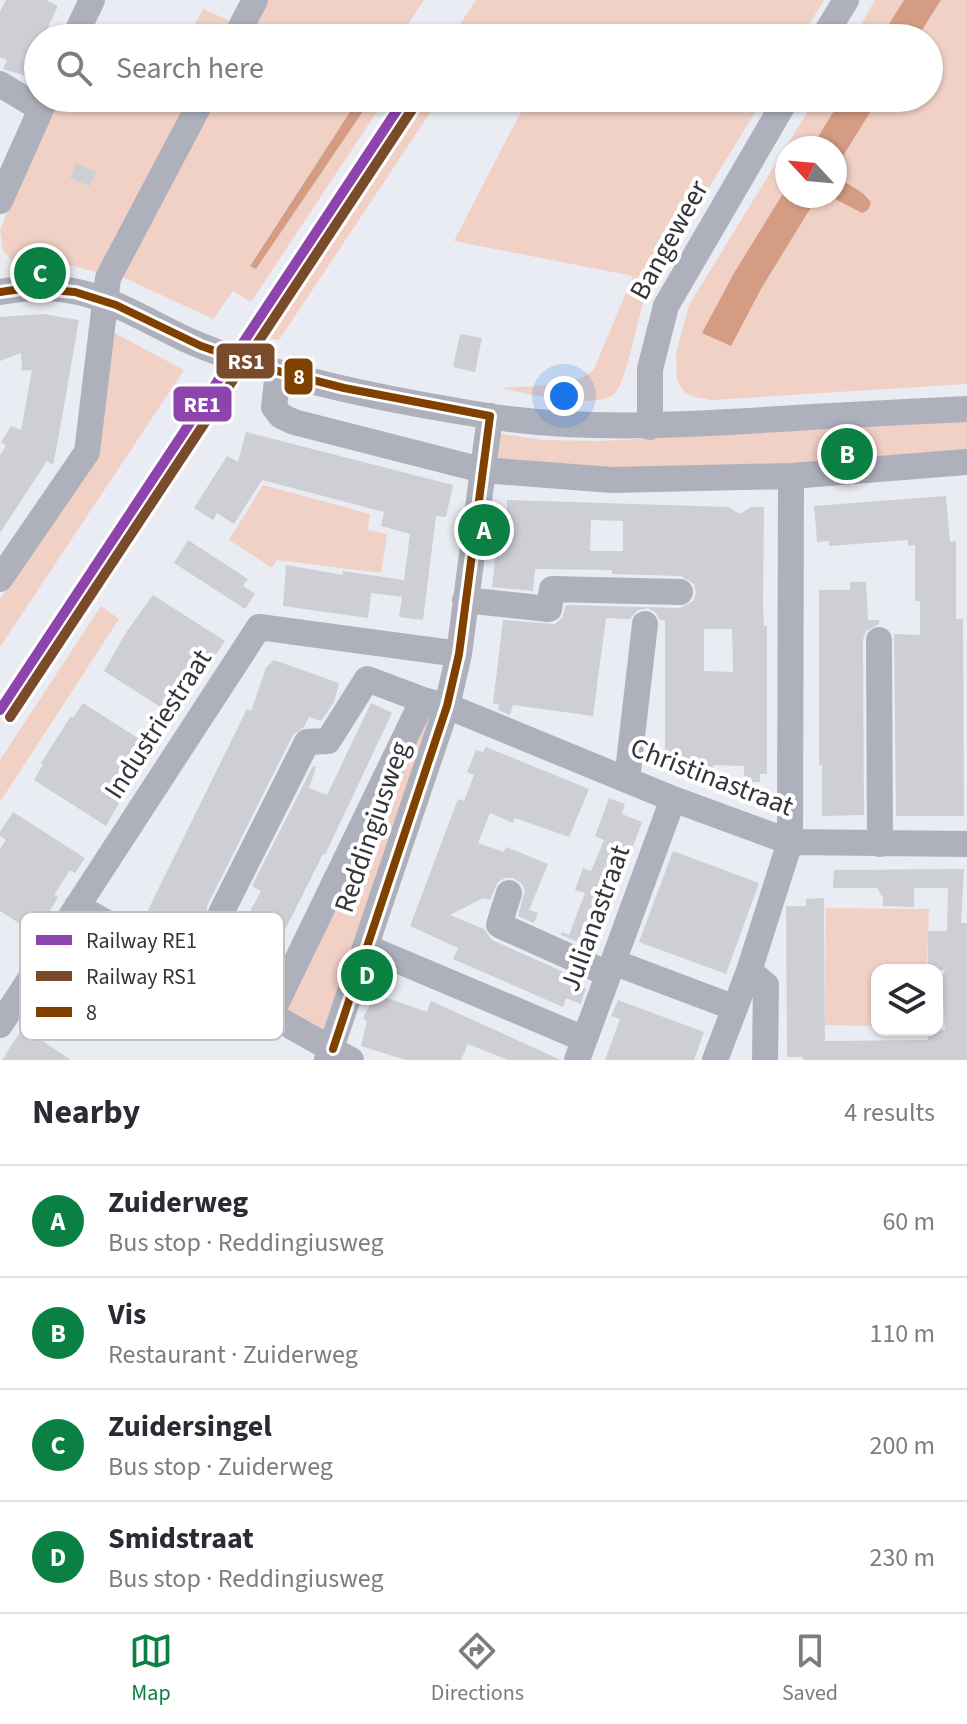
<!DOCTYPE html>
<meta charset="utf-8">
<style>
:root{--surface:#fff;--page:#f2f2f3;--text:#2b2b33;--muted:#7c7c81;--line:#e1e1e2;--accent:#0b8043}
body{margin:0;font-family:"Source Sans 3",sans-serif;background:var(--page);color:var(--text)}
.controls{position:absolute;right:24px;bottom:24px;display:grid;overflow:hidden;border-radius:16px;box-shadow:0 2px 6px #0004}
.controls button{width:72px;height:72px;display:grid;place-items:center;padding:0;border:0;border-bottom:2px solid var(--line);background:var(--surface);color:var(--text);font:40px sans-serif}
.compass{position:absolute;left:775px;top:136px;width:72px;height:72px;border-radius:50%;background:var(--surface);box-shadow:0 2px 6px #0004;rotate:296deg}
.you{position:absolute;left:564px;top:396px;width:28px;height:28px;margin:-20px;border:6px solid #fff;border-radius:50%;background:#1a73e8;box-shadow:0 0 0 12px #1a73e833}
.badge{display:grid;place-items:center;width:52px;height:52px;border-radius:50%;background:var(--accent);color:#fff;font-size:26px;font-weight:700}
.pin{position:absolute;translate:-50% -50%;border:4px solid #fff;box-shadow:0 2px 8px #0006}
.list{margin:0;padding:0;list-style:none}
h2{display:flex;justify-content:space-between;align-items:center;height:104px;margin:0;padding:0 32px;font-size:34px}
h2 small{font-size:26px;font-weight:400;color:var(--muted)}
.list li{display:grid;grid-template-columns:52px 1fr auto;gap:24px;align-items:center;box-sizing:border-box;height:112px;padding:0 32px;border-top:2px solid var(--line)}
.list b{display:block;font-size:30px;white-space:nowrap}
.list p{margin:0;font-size:26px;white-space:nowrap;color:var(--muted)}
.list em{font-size:26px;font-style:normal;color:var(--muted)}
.icon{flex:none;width:44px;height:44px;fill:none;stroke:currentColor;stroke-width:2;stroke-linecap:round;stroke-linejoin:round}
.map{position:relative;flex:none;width:967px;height:1060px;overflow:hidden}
.search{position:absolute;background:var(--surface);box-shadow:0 2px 6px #0004;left:24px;right:24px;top:24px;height:88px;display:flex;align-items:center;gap:20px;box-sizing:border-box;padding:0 28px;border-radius:44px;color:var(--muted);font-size:30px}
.sheet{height:552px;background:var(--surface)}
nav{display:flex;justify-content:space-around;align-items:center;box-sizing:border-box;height:112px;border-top:2px solid var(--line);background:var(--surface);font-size:22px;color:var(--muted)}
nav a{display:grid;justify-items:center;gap:4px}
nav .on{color:var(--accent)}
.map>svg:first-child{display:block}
</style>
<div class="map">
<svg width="967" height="1060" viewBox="0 0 967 1060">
<rect width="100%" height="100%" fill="#eaecf3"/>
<path fill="#f1d1c5" d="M262 0H424L399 38H242Z
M476 0H824L801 38H451Z
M875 0H904L880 38H853Z
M941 0H967V384L712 400 694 397 684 392 677 380 676 353 689 305 816 98H842L811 148H787V187L734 273 730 346 761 289 818 196H829L862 213 868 210 867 196 841 181 835 169 879 98H929V38H917Z
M203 9 235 23 227 38H187Z
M54 98H197L103 274 58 262 14 263 3 251 0 230Z
M210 98H359L250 265 256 269 372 98H386L251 302 233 291 213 319 116 274Z
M411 98H440L279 340 252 336Z
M528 98H764L649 285C639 309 628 377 616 392 599 412 524 393 500 388 525 386 578 388 594 369L633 276 454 241Z
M111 331 184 370 0 647V599L68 495Z
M967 421V456L664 473 493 460 496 433 542 440 599 441Z
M263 485 370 514 368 530 387 534 381 573 277 560 272 568 229 540Z
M101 606 119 619 0 802V760Z
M425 710 439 717 329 1035 278 1011Z
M826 908 929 909 927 970H877V1026L825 1025Z"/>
<path fill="#d49c83" d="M904 0H941L917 38H880Z
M359 98H372L256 269 250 266Z
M842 98H879L835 169V148H811Z
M835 173C845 186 864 189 871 203L868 210 862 213 829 196H835Z
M787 187V196H818L761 289 731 346 702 333 734 273Z"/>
<path fill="#cecfd5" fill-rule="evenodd" d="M6 0H46L58 6 43 38H38V50L26 76 3 69 7 60 0 57V12Z
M76 163 96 172 90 186 70 178Z
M43 314 79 320 58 440 53 465 47 461 0 533V455L6 446 1 442 11 426 21 430 32 370 22 371 21 353 0 361V317Z
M460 334 482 338 475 372 453 367Z
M246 432 453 485 446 517 436 516 423 620 399 617 402 597 371 593 368 618 283 606 286 565 343 575V571L404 580 410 534 381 526 384 512 262 480 234 524 217 513 213 520 194 508 227 456 238 462Z
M946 496 950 542 956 541V619H963L964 816H896L894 634 920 635V601H915V545L908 546V540L829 546V541L817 542 814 506Z
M507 500 728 507 740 514 751 507H764L763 606 764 626H767V774H760V782H744V766L713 765V781H687V774H665V620H660L655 612 648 608 638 610 630 619 606 618 593 716 513 705 510 715 498 710 499 704H493L503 620 555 624 562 618 566 605 680 608 693 601 696 593 694 584 681 576 612 574V570L535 569 533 591 492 587 495 559 488 558 495 509 507 510ZM591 520 623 521V551H590ZM704 629H732L733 672 704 671Z
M188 540 248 579 243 586 255 594 245 609 174 563Z
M850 582H866L868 620H879V624L866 631 863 640 864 815 822 816V765H819V590H850Z
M153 595 225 641 201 676 199 675 176 717 104 671 127 631Z
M274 660 339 683 334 702 321 721 309 717 304 727 293 735 207 906V921L215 928 229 927 240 911 248 915 261 891 252 886 313 766 316 767 309 788 327 795 371 703 392 713 325 855 323 854 273 954 269 953 264 963 244 953 236 966 228 962 225 967 180 941 181 939 143 920 247 709 251 711 266 668Z
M83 703 155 749 145 764 142 762 106 826 34 780 43 764 41 763 71 716 73 718Z
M486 747 589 789 569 837 515 818 513 823 490 813 478 843 504 852 506 847 548 864 529 910 538 913 534 923 518 916 525 890 521 883 513 878H505L498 882 490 900 483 898 450 915 484 929 492 940 566 973 564 979 586 988 581 1004 566 998 563 1007 453 959 458 948 410 926 458 799 464 801 474 775 467 772 476 750 483 752Z
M609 798 625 804 622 814 642 822 595 949 561 935 562 932 569 935 585 893 575 890 583 868 591 871 604 840 595 836Z
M13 812 85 858 75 873 70 870 54 895 58 897 36 934 0 911V849L6 840 0 836V832Z
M673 851 759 883 726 974 639 942Z
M964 869 961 923H967V1060H803V1057H787L786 906H806V899L824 898 825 1041 928 1040V1030H945L942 977 945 970H928V931H947L948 888H914V907L883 906V898L877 888H833L834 870Z
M79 941 102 956 95 967 121 984 124 979 150 993 152 989 166 996 160 1008 155 1006 145 1024 81 988 62 1019 53 1013 38 1038 71 1060H2Z
M376 994 427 1012 431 1001 561 1060H508L468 1044 461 1060H406L361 1046 367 1021 363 1018Z
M618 1000 704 1032 694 1060H605L620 1019 611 1016Z"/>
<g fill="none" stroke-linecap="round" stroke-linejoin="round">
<path stroke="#aeb0bc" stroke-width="26" d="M74 38 92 0
M235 38 255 0
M823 38 846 0
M0 84 41 109
M0 201 46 98
M0 292C79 277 115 305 183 338 206 349 233 358 257 366 332 389 411 404 488 416 585 431 682 425 779 419 842 415 904 412 967 409
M278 372 274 407 281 416 294 422 482 470 612 480 791 476 967 462
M650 427V369L666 306 787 98
M0 579 87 452 108 278 203 98
M465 600 549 609 552 589 680 592
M879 640 880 844
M627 780 645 624
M509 893 499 925 608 974
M77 906 351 1060
M221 913 307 742 328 741 367 679 423 700
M366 947 584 1039
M613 962 735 1008
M271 1014 423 700 447 706 673 799 790 842 967 844
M0 1025 259 627 459 654
M327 1060 447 706 459 654 490 416
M577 1060 673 799
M715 1060 749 971
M765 1060 766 985 749 971 790 842 791 476"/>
<g stroke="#fff" stroke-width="14">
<path id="bus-1" d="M0 292 28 288 75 292 116 305 201 346 258 366 344 388 490 416
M333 1049 447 706 459 654 490 416"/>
</g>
<use href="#bus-1" stroke="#804000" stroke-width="8"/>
<g stroke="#fff" stroke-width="16">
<path id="rail-1" d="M0 710 405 98"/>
</g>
<g stroke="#fff" stroke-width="16">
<path id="rail-2" d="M10 717 415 105"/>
</g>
<use href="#rail-1" stroke="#8e44ad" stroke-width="10"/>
<use href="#rail-2" stroke="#7a4b2a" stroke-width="10"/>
</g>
<g text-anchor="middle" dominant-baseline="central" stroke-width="8" stroke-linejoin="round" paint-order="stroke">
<g font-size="28" fill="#34353b" stroke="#fff">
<text transform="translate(669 240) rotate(-61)">Bangeweer</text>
<text transform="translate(158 724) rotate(-57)">Industriestraat</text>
<text transform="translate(712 777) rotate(21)">Christinastraat</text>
<text transform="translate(372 827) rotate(-71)">Reddingiusweg</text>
<text transform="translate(595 918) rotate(-70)">Julianastraat</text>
</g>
</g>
<rect x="20" y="912" width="264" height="128" rx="12" fill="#fff" stroke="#c2c2c4" stroke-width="2"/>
<rect x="36" y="935" width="36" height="10" fill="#8e44ad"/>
<rect x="36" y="971" width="36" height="10" fill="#7a4b2a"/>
<rect x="36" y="1007" width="36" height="10" fill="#804000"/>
<g font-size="22" fill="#34353b">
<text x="86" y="948">Railway RE1</text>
<text x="86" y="984">Railway RS1</text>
<text x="86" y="1020">8</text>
</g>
<g stroke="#fff" stroke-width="3">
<rect x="215" y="342" width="61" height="38" rx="8" fill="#7a4b2a"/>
<rect x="283" y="357" width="31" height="39" rx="8" fill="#804000"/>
<rect x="172" y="385" width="61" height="38" rx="8" fill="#8e44ad"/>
</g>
<g font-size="22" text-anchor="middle" font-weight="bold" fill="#fff">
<text x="246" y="369">RS1</text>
<text x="299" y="384">8</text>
<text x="202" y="412">RE1</text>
</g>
</svg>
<div class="controls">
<button><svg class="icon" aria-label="layers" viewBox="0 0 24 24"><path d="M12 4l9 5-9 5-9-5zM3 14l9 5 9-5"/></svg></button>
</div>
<svg class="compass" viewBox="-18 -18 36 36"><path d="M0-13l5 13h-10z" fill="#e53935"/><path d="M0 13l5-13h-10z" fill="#7c7c81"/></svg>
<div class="you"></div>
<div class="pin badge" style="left:484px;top:530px">A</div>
<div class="pin badge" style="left:847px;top:454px">B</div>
<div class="pin badge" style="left:40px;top:273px">C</div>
<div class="pin badge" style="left:367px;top:975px">D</div>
<div class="search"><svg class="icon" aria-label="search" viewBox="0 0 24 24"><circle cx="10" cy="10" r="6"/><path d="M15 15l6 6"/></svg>Search here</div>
</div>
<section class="sheet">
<h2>Nearby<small>4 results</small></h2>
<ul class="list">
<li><span class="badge">A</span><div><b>Zuiderweg</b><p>Bus stop · Reddingiusweg</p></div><em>60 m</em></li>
<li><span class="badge">B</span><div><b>Vis</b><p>Restaurant · Zuiderweg</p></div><em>110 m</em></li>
<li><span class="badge">C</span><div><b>Zuidersingel</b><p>Bus stop · Zuiderweg</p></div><em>200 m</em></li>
<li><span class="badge">D</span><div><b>Smidstraat</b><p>Bus stop · Reddingiusweg</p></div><em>230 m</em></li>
</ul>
</section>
<nav>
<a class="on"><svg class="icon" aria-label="map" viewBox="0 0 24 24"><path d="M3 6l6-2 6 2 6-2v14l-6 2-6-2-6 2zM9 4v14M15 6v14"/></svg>Map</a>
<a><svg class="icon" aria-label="directions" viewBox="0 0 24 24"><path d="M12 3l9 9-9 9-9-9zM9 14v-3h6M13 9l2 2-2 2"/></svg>Directions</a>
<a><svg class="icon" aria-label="saved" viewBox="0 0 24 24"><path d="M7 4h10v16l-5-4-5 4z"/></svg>Saved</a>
</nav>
